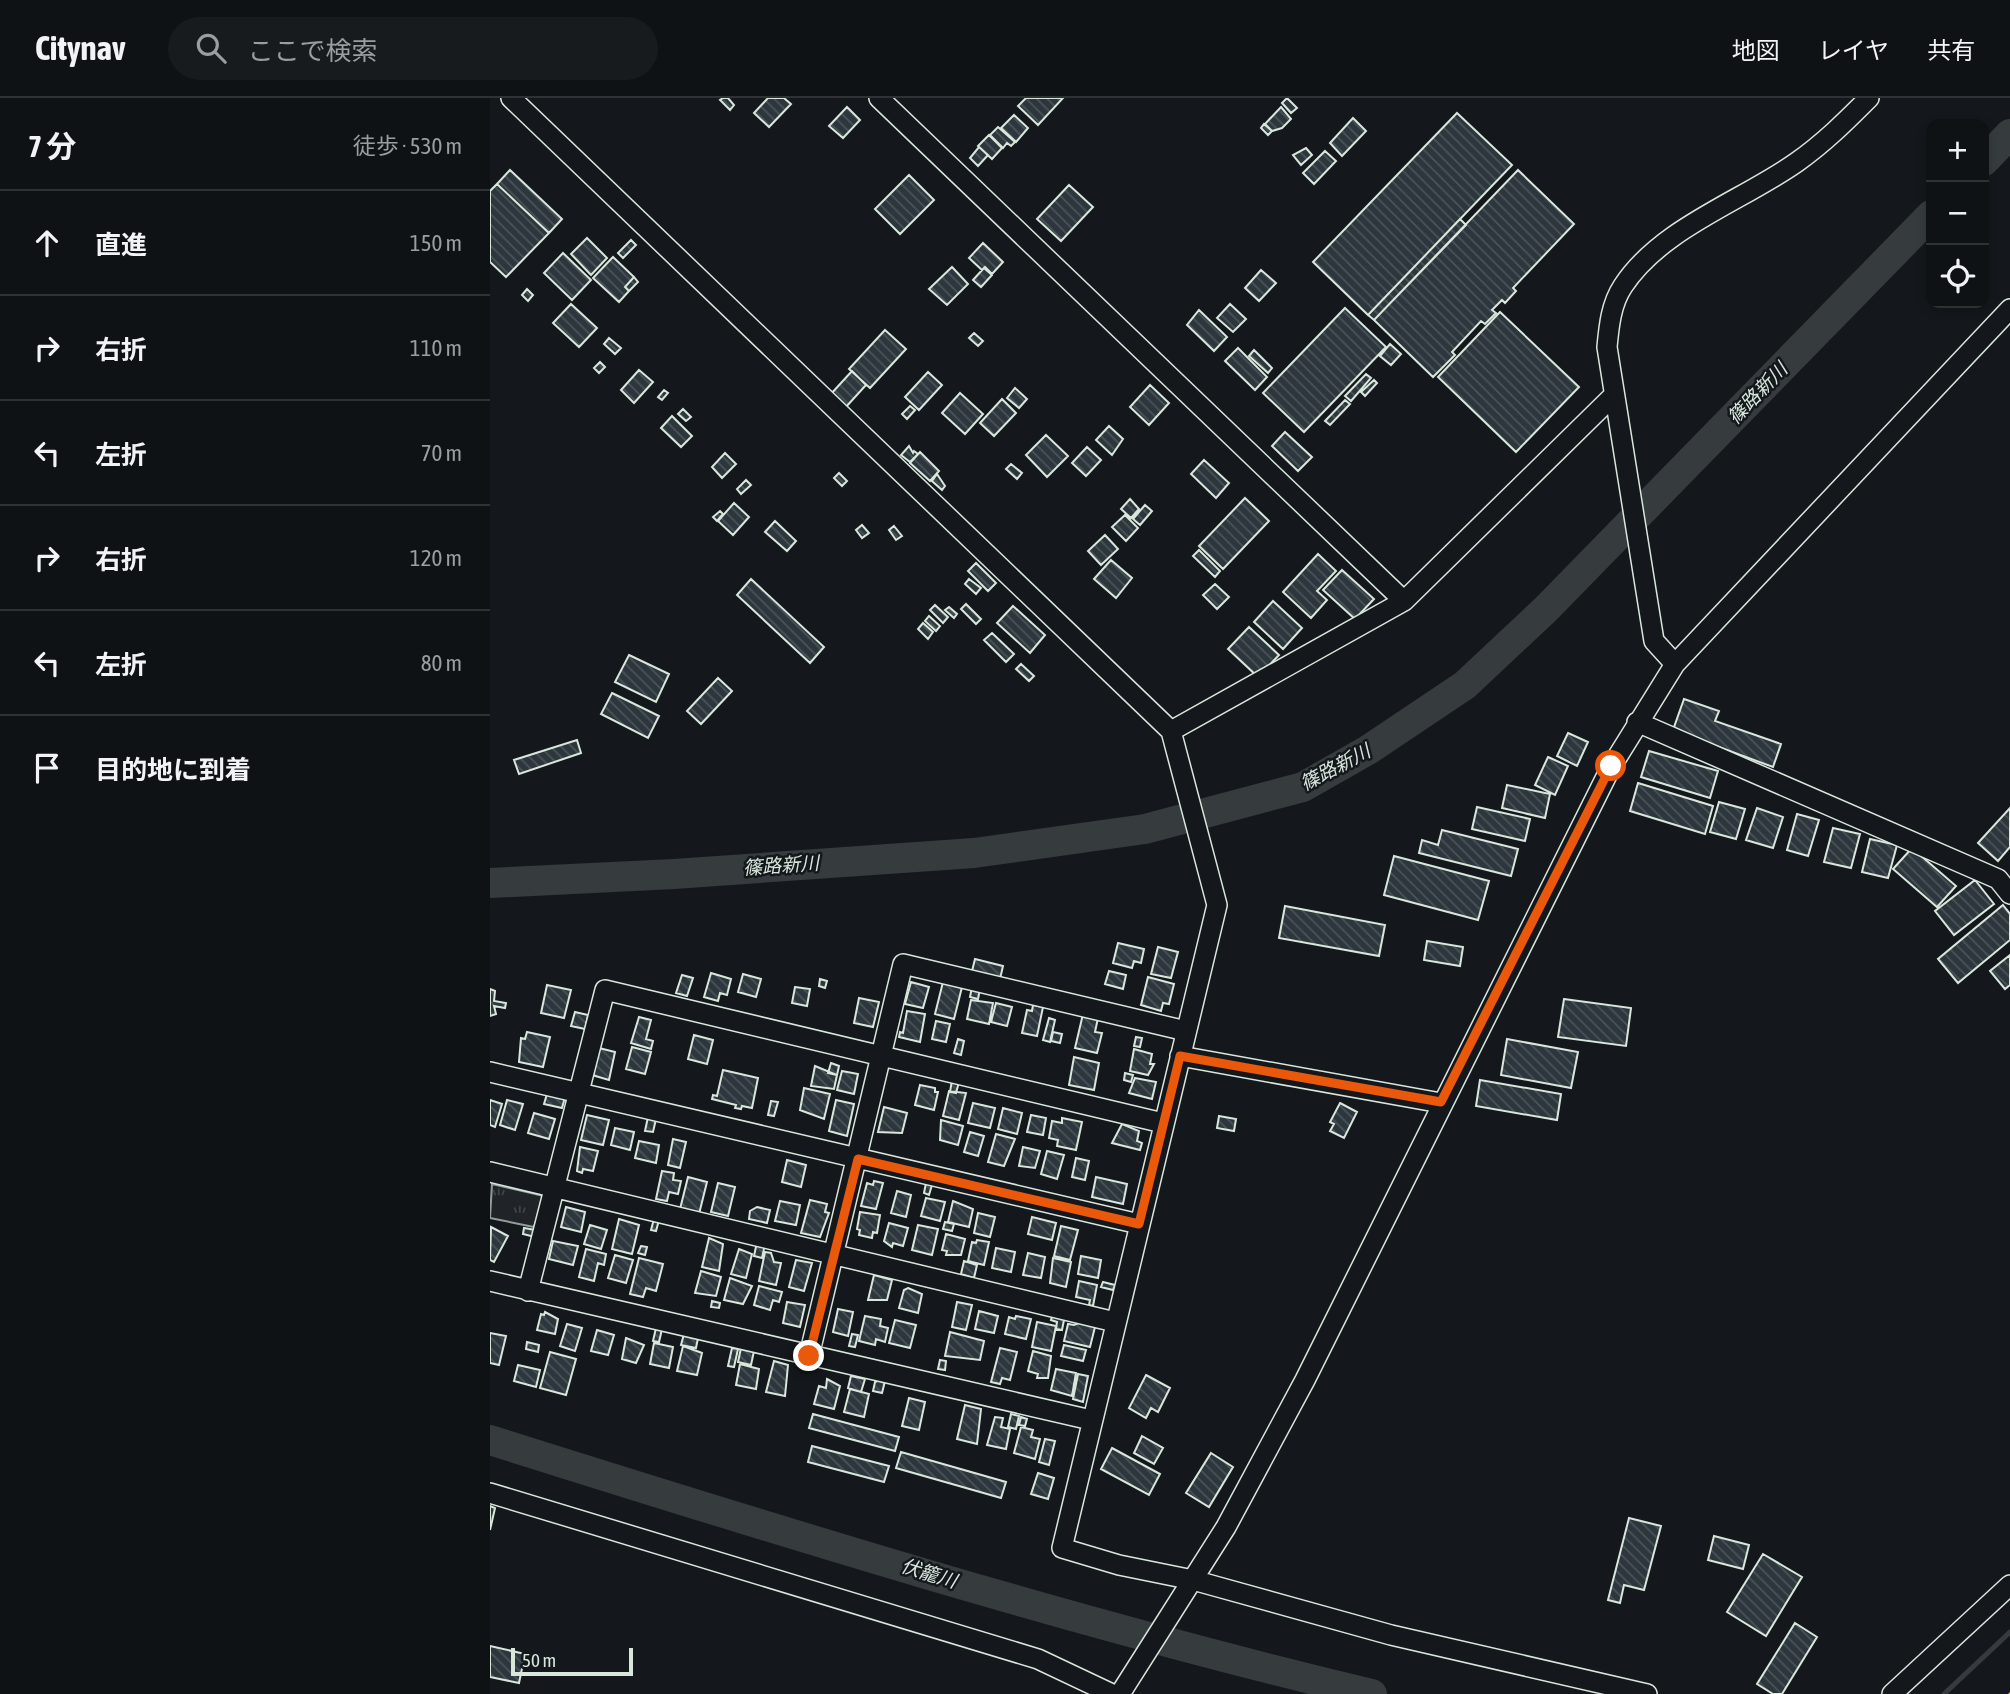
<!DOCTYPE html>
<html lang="ja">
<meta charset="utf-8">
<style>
:root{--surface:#0f1215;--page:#181b1e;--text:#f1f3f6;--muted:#9b9ea0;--line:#2f3234}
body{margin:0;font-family:"Asap Condensed","Noto Sans JP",sans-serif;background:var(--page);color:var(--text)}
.controls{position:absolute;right:21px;top:21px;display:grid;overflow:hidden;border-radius:14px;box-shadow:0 4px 10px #0003}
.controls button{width:63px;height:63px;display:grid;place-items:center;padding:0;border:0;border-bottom:2px solid var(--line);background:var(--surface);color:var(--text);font:35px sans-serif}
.scale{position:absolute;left:21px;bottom:18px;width:122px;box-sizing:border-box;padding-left:7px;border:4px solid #d8e6dc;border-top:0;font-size:19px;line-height:24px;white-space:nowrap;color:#d8e6dc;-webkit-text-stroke:5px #14181c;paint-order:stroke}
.stop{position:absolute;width:21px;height:21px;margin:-16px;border:5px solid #ea580c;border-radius:50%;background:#fff}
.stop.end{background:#ea580c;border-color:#fff;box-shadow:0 2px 7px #0008}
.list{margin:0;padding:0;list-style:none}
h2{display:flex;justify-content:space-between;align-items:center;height:91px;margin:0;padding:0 28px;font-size:30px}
h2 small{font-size:23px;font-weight:400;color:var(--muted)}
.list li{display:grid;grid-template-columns:46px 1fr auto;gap:21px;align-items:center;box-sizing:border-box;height:105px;padding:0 28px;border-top:2px solid var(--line)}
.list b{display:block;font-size:26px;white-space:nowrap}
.list em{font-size:23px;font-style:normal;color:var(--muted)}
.icon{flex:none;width:38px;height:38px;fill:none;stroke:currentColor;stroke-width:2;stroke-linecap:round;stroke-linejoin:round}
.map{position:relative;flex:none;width:1520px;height:1596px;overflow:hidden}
header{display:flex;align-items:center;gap:42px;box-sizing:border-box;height:98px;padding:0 35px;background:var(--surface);border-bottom:2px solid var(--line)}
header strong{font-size:33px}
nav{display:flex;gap:38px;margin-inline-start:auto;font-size:24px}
.search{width:490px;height:63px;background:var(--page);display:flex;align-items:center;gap:18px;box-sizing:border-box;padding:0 24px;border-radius:38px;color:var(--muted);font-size:26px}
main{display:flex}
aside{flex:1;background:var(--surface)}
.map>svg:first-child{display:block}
</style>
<header>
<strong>Citynav</strong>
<div class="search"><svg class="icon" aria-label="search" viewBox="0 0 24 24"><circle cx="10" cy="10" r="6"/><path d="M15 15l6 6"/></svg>ここで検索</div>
<nav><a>地図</a><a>レイヤ</a><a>共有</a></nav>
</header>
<main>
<aside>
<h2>7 分<small>徒歩 · 530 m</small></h2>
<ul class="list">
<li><svg class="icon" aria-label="ahead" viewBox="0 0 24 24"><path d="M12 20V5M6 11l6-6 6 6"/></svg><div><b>直進</b></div><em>150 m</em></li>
<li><svg class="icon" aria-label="right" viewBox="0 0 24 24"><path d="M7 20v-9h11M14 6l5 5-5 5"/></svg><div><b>右折</b></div><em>110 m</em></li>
<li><svg class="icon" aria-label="left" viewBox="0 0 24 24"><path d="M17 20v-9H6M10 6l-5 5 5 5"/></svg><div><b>左折</b></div><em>70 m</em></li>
<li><svg class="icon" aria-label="right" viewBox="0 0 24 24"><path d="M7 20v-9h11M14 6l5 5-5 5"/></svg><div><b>右折</b></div><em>120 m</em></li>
<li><svg class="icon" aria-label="left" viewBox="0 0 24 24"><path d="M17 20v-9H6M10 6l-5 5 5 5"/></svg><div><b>左折</b></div><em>80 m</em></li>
<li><svg class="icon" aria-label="arrive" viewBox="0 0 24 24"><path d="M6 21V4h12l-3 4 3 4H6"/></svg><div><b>目的地に到着</b></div></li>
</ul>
</aside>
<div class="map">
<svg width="1520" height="1596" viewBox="0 0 1520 1596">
<defs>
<pattern id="park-tufts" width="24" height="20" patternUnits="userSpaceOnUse" patternTransform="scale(1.75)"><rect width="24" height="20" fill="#202428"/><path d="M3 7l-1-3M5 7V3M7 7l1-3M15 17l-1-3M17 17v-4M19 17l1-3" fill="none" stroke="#404447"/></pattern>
<pattern id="building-back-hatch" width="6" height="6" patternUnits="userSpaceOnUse" patternTransform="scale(1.75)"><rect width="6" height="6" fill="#2c363c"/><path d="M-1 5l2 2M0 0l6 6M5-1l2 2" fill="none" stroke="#4a5358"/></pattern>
</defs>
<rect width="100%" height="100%" fill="#14181c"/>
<path fill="url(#park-tufts)" stroke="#939e99" stroke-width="2" d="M2 1086 54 1098 44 1129 0 1120Z"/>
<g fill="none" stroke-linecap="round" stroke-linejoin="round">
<path stroke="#363b3e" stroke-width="5" d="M1454 1596 1520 1534"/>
<path stroke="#363b3e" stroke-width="30" d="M1494 63 1520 36
M0 785 184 776 484 755 655 731 813 689 878 652 975 587 1056 511 1441 117
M0 1342C292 1434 584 1525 882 1596"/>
</g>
<path fill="url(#building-back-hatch)" stroke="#d8e6dc" stroke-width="2" d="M233 0H238L244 7 240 12 230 2Z
M278 0H294L301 6 279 29 264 15Z
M536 0H573L548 27 528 8Z
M797 0 807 10 801 15 792 5Z
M357 9 370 22 353 40 339 28Z
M791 9 801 21 792 30 782 33 775 26Z
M967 15 1022 67 878 217 823 164Z
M524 17 538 30 526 44 511 30Z
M863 20 876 33 852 58 840 45Z
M774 26 782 33 778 37 771 30Z
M508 29 525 44 521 48 517 45 513 50 500 37Z
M499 37 512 50 502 61 488 48Z
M489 49 498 57 488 68 480 60Z
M816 50 822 57 811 67 803 57Z
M835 53 846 63 824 86 813 75Z
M20 72 72 121 59 135 7 86Z
M1028 72 1084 126 1023 190 1026 193 1015 205 1012 202 1002 212 1006 215 995 226 991 223 962 254 965 257 943 279 884 222Z
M419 77 444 102 410 136 385 111Z
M7 86 59 135 16 179 0 164V93Z
M579 87 603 109 571 143 547 121Z
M970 121 976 127 884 222 878 217Z
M97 140 117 160 101 177 81 156Z
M141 142 146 147 133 160 128 155Z
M493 145 513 164 502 176 495 169 492 172 479 160Z
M73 155 101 182 82 202 54 175Z
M123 159 144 179 135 189 139 193 129 204 103 180Z
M462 169 478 186 457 207 439 191Z
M494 170 502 177 491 189 483 182Z
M771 172 786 185 769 203 755 190Z
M144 179 148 184 139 193 135 189Z
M37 191 43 197 38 203 32 197Z
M81 206 107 230 89 249 63 225Z
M740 206 756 221 743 234 727 220Z
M855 210 896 249 814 334 773 295Z
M709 212 737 239 724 253 697 227Z
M1010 214 1089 289 1026 354 948 279Z
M395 232 416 251 380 290 359 271Z
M484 235 493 243 488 248 479 240Z
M119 240 131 250 125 256 114 246Z
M900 246 911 256 901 267 890 258Z
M748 250 777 279 765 292 735 263Z
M764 252 782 270 778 275 759 258Z
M110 264 115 269 109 275 104 270Z
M149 272 163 284 144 305 131 292Z
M362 273 376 287 355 310 340 297Z
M438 274 452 287 429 312 415 299Z
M876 276 881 280 861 303 855 298Z
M884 282 887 285 875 298 871 294Z
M660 287 679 305 659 327 640 309Z
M525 290 537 301 529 310 517 300Z
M174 292 178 295 172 302 168 299Z
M470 295 493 316 475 336 452 315Z
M512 301 526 315 504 338 490 325Z
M855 302 860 306 840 327 835 323Z
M420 308 425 312 417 321 412 316Z
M193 311 201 319 196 323 188 316Z
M182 318 202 338 191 349 171 330Z
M619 328 633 341 622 357 606 342Z
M795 334 822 359 808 373 782 348Z
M556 337 578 358 557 379 536 357Z
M419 348 423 355 424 353 428 356 420 364 411 357Z
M597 349 611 362 596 378 582 365Z
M430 354 449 373 440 383 420 365Z
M235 355 246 366 232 380 222 369Z
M714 362 739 385 726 400 701 376Z
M521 366 532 375 527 381 516 371Z
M349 375 357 383 352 388 344 380Z
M447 376 455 388 452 392 442 383Z
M256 382 261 387 251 396 247 391Z
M755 400 779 423 733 471 709 448Z
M640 401 649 411 641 420 631 411Z
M244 405 259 419 243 437 228 423Z
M655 407 662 413 650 427 643 421Z
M230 413 233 416 227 423 223 419Z
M635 417 648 430 636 443 622 429Z
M285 423 306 443 297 453 275 434Z
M372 427 379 435 372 440 366 432Z
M404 428 412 438 406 442 399 432Z
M615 437 628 451 611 467 598 453Z
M709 452 730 473 725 479 703 458Z
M828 456 846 473 827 493 837 502 821 520 793 494Z
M621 462 642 480 626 500 604 481Z
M486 465 506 485 498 493 478 473Z
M852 472 884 501 865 521 833 492Z
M261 481 334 549 320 565 247 497Z
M479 481 491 490 486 496 475 486Z
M725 486 739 499 727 511 713 497Z
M783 503 812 530 793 551 764 524Z
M476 506 491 521 486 526 471 511Z
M445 507 458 519 453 525 440 512Z
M523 508 555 537 540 555 507 525Z
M459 509 467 516 464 520 455 512Z
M439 518 450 528 446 533 435 523Z
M433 525 443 534 438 541 428 531Z
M759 529 789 557 768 579 738 551Z
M502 535 524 556 516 564 494 542Z
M139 557 179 576 166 604 125 584Z
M531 566 544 578 539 583 526 571Z
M228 580 242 593 211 626 197 613Z
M122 595 169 618 158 640 111 616Z
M1194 601 1229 613 1225 623 1291 646 1283 669 1183 632Z
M1078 635 1098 644 1087 668 1067 658Z
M87 642 91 655 29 676 24 662Z
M1159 653 1228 673 1220 700 1151 679Z
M1058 659 1078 668 1065 697 1045 687Z
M1148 685 1223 708 1215 736 1140 713Z
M1017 687 1060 696 1055 720 1012 710Z
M1229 704 1255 711 1246 741 1220 734Z
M987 709 1040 721 1035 743 982 731Z
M1267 710 1293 719 1283 750 1256 742Z
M1520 710V749L1508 763 1488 745Z
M1307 716 1329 722 1318 758 1297 752Z
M1343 730 1370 736 1361 770 1334 764Z
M952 732 1028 751 1021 778 929 755 932 742 948 747Z
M1380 741 1407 747 1398 780 1372 774Z
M1422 750 1466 788 1447 809 1403 771Z
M904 758 999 783 988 822 894 797Z
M1485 782 1504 806 1464 837 1445 813Z
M1513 807 1520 816V842L1468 885 1448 861Z
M795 808 895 827 889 858 789 840Z
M937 843 973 849 970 868 934 862Z
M628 845 654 851 651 865 644 863 642 870 623 865Z
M668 849 688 854 681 880 661 876Z
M1520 857V887L1515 891 1500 873Z
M485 861 513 868 510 881 482 873Z
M619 873 636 877 633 891 615 886Z
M221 875 241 881 237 897 230 895 228 903 214 899Z
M253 876 271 881 266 899 248 894Z
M192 877 203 880 197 898 186 895Z
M658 879 684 886 679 906 673 905 671 913 651 907Z
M330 881 337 883 335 890 329 888Z
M421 884 439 889 433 910 415 906Z
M453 884 472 889 464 921 445 916Z
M483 884 491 886 488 901 480 899Z
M57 887 81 892 74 920 51 915Z
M305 889 320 891 317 908 302 905Z
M0 891 5 893 4 903 16 905 15 910 4 908 6 916 0 918Z
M369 900 389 904 383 929 364 925Z
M1074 901 1141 910 1136 948 1068 939Z
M481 902 503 905 499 926 477 921Z
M506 905 522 909 517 928 501 924Z
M543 907 553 909 547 938 532 935 537 912 542 913Z
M417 913 435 916 430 944 409 939 410 934 413 935Z
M85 914 98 917 95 931 81 928Z
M593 916 608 920 605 934 612 935 607 955 585 950Z
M149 919 161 922 156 941 163 943 161 951 141 945Z
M559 920 565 922 560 944 553 942Z
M446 923 460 926 456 944 442 941Z
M37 934 60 939 53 969 29 964 31 940 35 941Z
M563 934 572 936 570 945 561 943Z
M204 937 223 942 217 966 198 961Z
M646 939 652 940 650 949 644 948Z
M468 941 474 943 471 957 464 955Z
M1017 941 1088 954 1081 990 1011 977Z
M142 949 161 954 155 976 136 971Z
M109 950 125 954 119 982 102 977Z
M644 951 662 956 660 966H664L658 977 640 973Z
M584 959 609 965 604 992 579 987Z
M341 965 349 968 347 977 338 975Z
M325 968 347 977 344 991 321 988Z
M233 972 268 980 262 1010 252 1008 251 1011 245 1010 246 1007 222 1001 223 997 227 998Z
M352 973 368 976 364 996 347 992Z
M635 975 643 977 641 984 634 982Z
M645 980 666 984 662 1001 639 995Z
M462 982 469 984 466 995 460 994Z
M990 982 1071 996 1067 1022 986 1008Z
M430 987 445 990V994H448L444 1012 425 1007Z
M314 990 340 996 334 1021 310 1012Z
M459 993 476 995 469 1022 453 1018Z
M57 996 75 999 72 1010 54 1006Z
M0 1002 12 1006 5 1029 0 1027Z
M17 1002 33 1006 25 1032 10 1027Z
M346 1002 364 1006 357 1038 339 1033Z
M281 1003 288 1004 284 1018 278 1017Z
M483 1005 505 1010 500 1030 478 1025Z
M850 1005 867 1014 854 1040 840 1033 844 1026 840 1024Z
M394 1009 417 1015 412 1035 388 1034Z
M513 1010 532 1015 527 1036 508 1031Z
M44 1015 65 1021 59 1041 38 1035Z
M97 1017 119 1022 113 1047 91 1042Z
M541 1017 556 1020 553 1037 537 1034Z
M729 1018 746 1021 744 1033 727 1030Z
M158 1019 166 1021 163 1034 155 1033Z
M572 1020 592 1024 586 1052 567 1048 568 1042 559 1040 562 1023 572 1025Z
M451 1022 473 1028 468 1047 450 1042Z
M632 1026 649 1033 647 1043 652 1045 650 1052 622 1045Z
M125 1030 144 1034 140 1052 121 1047Z
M480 1034 494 1038 488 1058 474 1054Z
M506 1036 525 1041 514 1068 498 1064Z
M183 1041 196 1044 190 1070 178 1067Z
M149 1043 169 1047 166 1065 145 1060Z
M90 1049 108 1053 103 1073 93 1071 92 1075 87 1073Z
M533 1049 550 1053 545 1070 529 1068Z
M557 1053 574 1057 567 1081 551 1076Z
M586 1060 599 1063 595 1082 582 1079Z
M297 1062 316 1067 311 1089 292 1084Z
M172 1073 184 1075 183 1082 191 1083 188 1096 179 1094 177 1103 166 1101Z
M198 1079 217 1084 209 1116 190 1111Z
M606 1079 637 1086 633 1106 602 1099Z
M384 1083 393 1085 386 1111 371 1108 377 1085 383 1087Z
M228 1085 245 1089 238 1118 221 1114Z
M436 1085 442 1087 439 1097 434 1095Z
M407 1093 421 1097 416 1119 401 1115Z
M436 1100 455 1104 450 1123 431 1118Z
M320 1102 337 1106 335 1114 339 1115 330 1139 311 1135Z
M290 1103 310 1107 306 1127 285 1123Z
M463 1103 483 1111 479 1129 458 1124Z
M76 1109 95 1114 91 1134 71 1129Z
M267 1109 280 1112 277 1125 259 1121 260 1113Z
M370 1114 390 1117 387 1135 383 1134 382 1140 369 1137 370 1132 367 1131Z
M488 1115 505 1119 500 1139 484 1135Z
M542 1119 566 1125 562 1142 538 1136Z
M129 1121 149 1127 142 1156 122 1151Z
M164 1121 169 1122 166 1133 161 1132Z
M455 1124 464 1126 462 1133 453 1131Z
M399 1125 418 1130 413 1148 403 1145 402 1149 394 1143Z
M100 1127 117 1132 111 1151 94 1146Z
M428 1127 448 1131 442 1157 422 1152Z
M571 1128 588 1132 580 1162 564 1158Z
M1 1129 18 1138 4 1164 0 1162Z
M34 1130 46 1132 45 1139 33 1136Z
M456 1136 475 1141 471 1157H456L457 1153 452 1152Z
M219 1140 233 1146 229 1173 212 1169Z
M487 1142 499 1144 494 1167 478 1163 482 1144 486 1145Z
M63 1143 88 1148 83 1167 59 1161Z
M267 1144 275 1146 272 1160 264 1158Z
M151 1148 157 1149 155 1157 148 1155Z
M506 1150 525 1154 521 1174 502 1170Z
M96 1151 116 1156 114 1167 108 1165 104 1183 89 1179Z
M249 1151 262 1156 256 1180 241 1176Z
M275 1154 281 1155 284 1164 291 1165 286 1187 269 1183Z
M538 1155 555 1159 551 1180 533 1177Z
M125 1157 143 1162 136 1185 118 1180Z
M591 1158 611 1162 608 1180 588 1176Z
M149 1160 173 1166 166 1193 156 1190 153 1199 140 1196Z
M563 1160 581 1164 576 1189 560 1185Z
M306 1162 322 1165 314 1193 299 1189Z
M474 1163 487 1167 484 1180 471 1176Z
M211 1173 231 1179 226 1198 205 1195Z
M384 1177 402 1182 397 1202H378Z
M240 1180 262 1188 253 1206 234 1202Z
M589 1183 607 1187 603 1208 599 1207 600 1202 586 1199Z
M613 1184 625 1187 623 1192 611 1189Z
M269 1188 292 1194 289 1204 283 1202 280 1212 264 1207Z
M418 1190 432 1196 428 1215 409 1210 414 1192Z
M222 1203 230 1205 229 1210 221 1209Z
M297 1204 315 1207 310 1229 293 1225Z
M467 1204 482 1207 476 1232 462 1229Z
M348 1211 363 1214 358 1238 343 1234Z
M489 1213 508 1218 504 1235 485 1231Z
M55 1214 68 1221 65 1236 47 1232 51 1216 54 1217Z
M563 1214 575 1217 572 1232 566 1231 567 1224 561 1222Z
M375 1218 391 1221 390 1228 398 1230 395 1244 386 1241 385 1247 369 1243Z
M526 1218 541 1221 536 1241 515 1236 519 1219 525 1221Z
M405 1222 426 1227 420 1250 399 1245Z
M547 1224 566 1228 561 1253 542 1249Z
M591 1224 605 1229 600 1249 574 1243 578 1226 584 1227Z
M77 1226 92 1230 85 1253 70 1248Z
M166 1230 172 1231 169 1244 163 1243Z
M107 1232 124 1237 118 1257 101 1253Z
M460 1234 494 1243 490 1262 455 1258Z
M0 1235 16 1238 9 1267 0 1265Z
M194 1236 208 1240 206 1250 191 1247Z
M362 1236 368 1237 365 1249 359 1248Z
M136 1240 154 1247 146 1265 132 1261Z
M37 1244 49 1247 48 1254 36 1251Z
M164 1245 183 1249 179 1270 160 1266Z
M574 1247 596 1252 593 1263 571 1258Z
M193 1248 212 1255 207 1277 187 1273Z
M242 1250 248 1251 244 1269 238 1268Z
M251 1250 264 1253 261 1267 248 1264Z
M510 1250 527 1254 520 1282 512 1280 510 1286 501 1284Z
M543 1253 561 1258 558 1280H547L548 1276 538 1273Z
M60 1254 86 1261 76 1297 50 1290Z
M450 1262 456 1263 455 1272 448 1271Z
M284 1263 298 1267 295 1298 276 1294Z
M250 1266 269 1271 266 1291 246 1287Z
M28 1267 50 1272 46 1289 24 1283Z
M566 1271 586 1275 582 1298 561 1292Z
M588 1276 598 1278 593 1304 583 1301Z
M656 1277 680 1290 668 1314 661 1310 656 1320 639 1310Z
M361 1278 375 1281 371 1294 358 1290Z
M337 1281 350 1288 344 1311 324 1306 329 1288 336 1290Z
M390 1282 395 1283 392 1295 383 1293 385 1284Z
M360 1291 379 1296 374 1319 354 1314Z
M419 1300 435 1304 429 1332 412 1328Z
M475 1307 491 1311 487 1346 467 1341Z
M323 1316 409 1339 405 1353 319 1330Z
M521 1316 529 1318 526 1331 518 1329Z
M505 1319 513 1320 511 1329 520 1331 516 1351 497 1347Z
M531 1319 537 1321 535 1328 529 1327Z
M531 1329 543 1332 541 1339 550 1341 545 1361 524 1355Z
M652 1338 673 1350 664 1366 644 1355Z
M555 1341 565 1343 559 1367 549 1364Z
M322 1348 399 1368 394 1384 318 1364Z
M622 1350 670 1376 659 1397 611 1371Z
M411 1354 516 1384 511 1400 406 1370Z
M721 1355 743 1369 719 1409 696 1395Z
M548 1375 564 1380 558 1401 541 1396Z
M0 1408 5 1410 0 1432Z
M1139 1420 1171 1428 1154 1492 1134 1487 1130 1505 1118 1502Z
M1224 1438 1259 1447 1253 1471 1218 1462Z
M1273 1456 1312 1479 1276 1538 1237 1514Z
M1305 1525 1327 1539 1292 1596H1283L1267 1586Z
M0 1548 35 1556 29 1585 0 1579Z"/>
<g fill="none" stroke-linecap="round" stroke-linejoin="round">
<g stroke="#d8e6dc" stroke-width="22">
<path id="minor" d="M21 0 681 633 727 807 572 1450 629 1467 703 1482 901 1537 1157 1596
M389 0 914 503
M1185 566 1164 543 1117 249C1119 228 1121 206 1133 188 1171 130 1252 103 1307 64 1334 45 1356 23 1379 0
M1147 624 1508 781 1520 796
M681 633 914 503 1124 297
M690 958 951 1005
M0 974 649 1126
M0 1074 625 1224
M0 1183 601 1322
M38 1193 115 892 673 1025
M319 1258 413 866 696 933
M0 1395 548 1561 622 1596
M630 1596 736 1429 815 1282 1121 669 1185 566 1520 211
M1402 1596 1520 1487"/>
</g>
<use href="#minor" stroke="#14181c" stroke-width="19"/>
<path stroke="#ffb74d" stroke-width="2" stroke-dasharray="24 5 3.5 5" stroke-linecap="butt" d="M1519 1596 1520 1595"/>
</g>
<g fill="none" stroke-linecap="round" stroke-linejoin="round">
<path stroke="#ea580c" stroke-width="9" d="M319 1258 368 1061 649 1126 690 958 951 1004 1121 668"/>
</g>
<g text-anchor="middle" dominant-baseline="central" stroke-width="5" stroke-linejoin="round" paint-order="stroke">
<g font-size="19" font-style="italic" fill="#d8e6dc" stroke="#14181c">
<text transform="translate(1267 295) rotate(-46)">篠路新川</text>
<text transform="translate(845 669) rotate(-28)">篠路新川</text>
<text transform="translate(291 767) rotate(-4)">篠路新川</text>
<text transform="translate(439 1475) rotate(17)">伏籠川</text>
</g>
</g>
</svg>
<div class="controls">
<button>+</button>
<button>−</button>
<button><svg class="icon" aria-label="locate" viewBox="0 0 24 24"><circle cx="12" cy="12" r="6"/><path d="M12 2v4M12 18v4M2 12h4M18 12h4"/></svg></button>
</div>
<div class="scale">50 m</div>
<div class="stop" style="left:1121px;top:668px"></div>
<div class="stop end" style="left:319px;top:1258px"></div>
</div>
</main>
